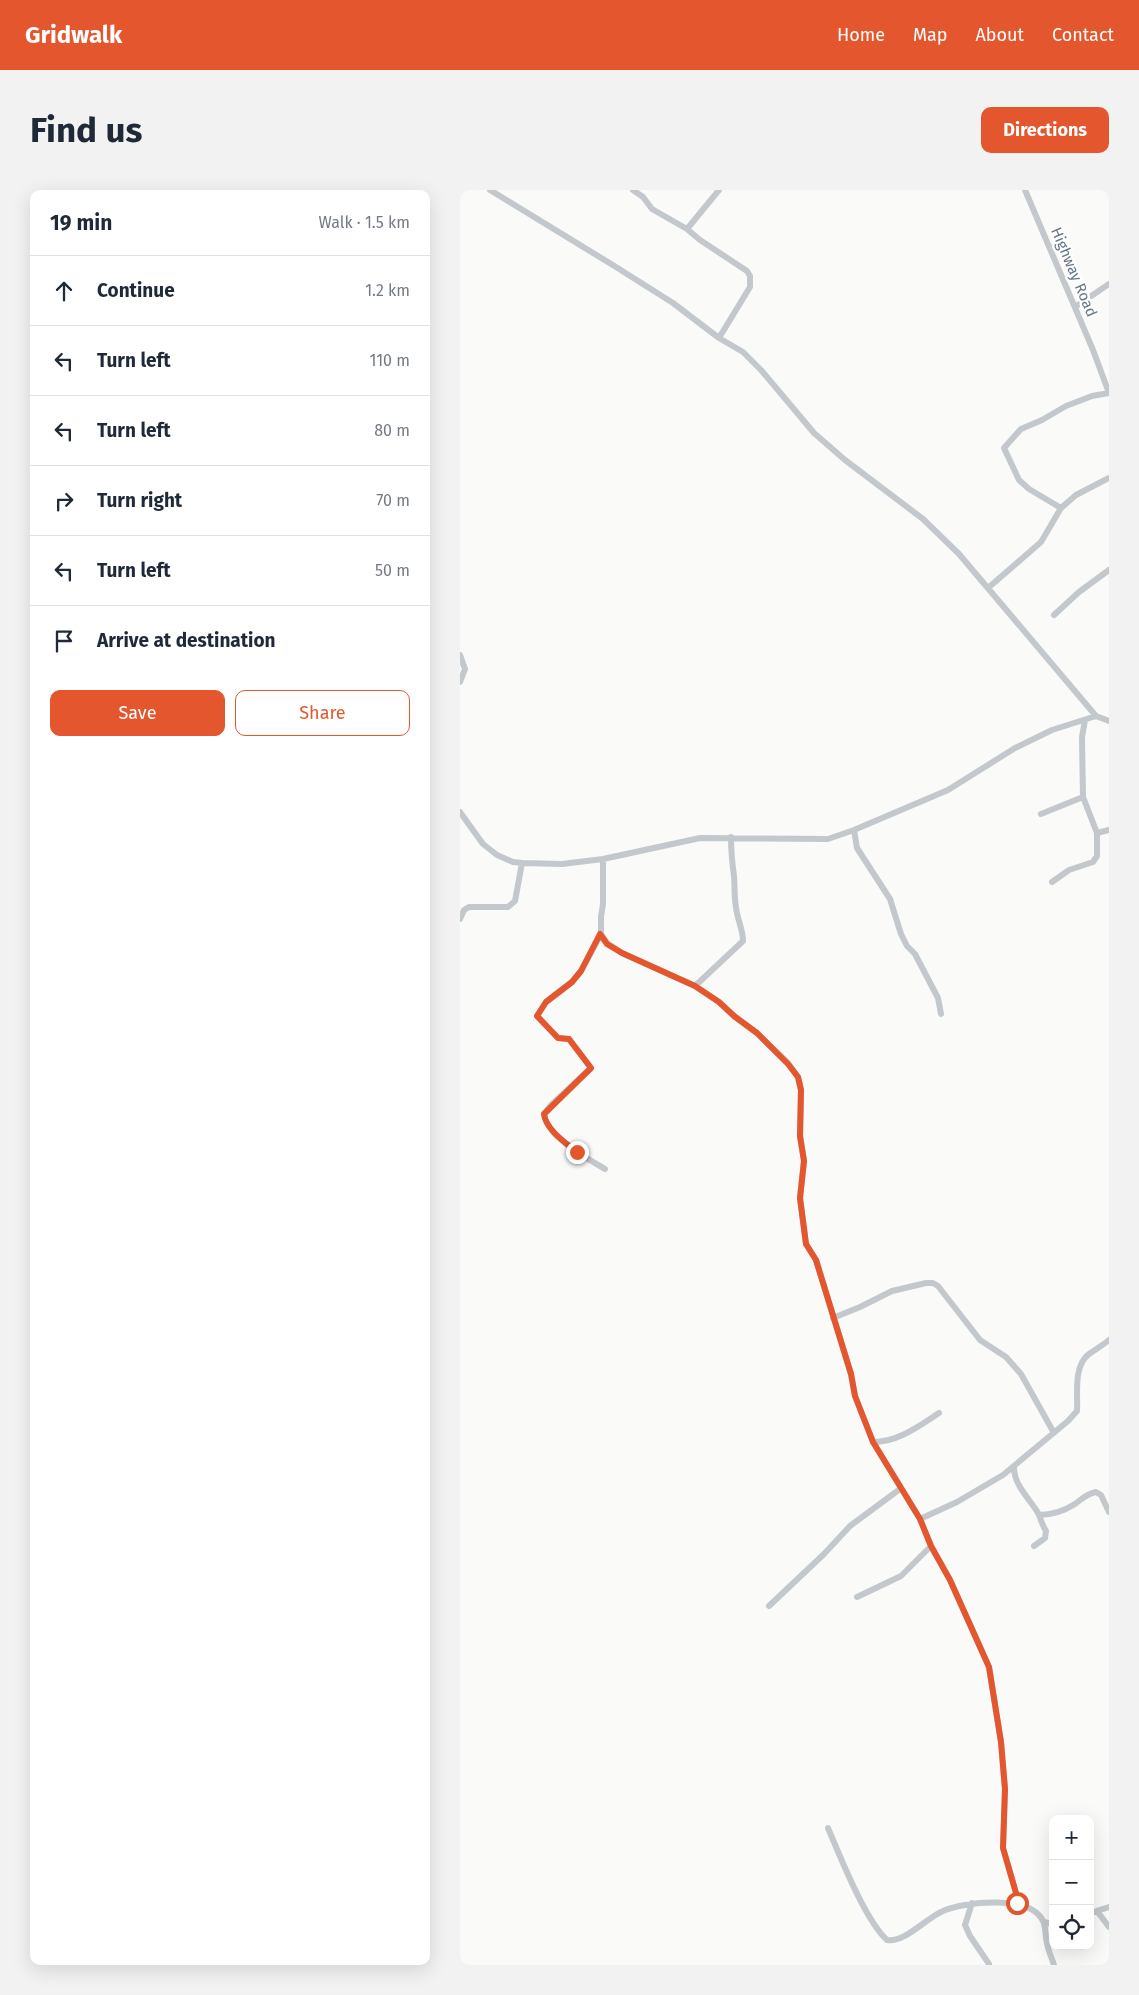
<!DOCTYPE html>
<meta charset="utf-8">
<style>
:root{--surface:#fff;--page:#f2f2f3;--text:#1f2937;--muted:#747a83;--line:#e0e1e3;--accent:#e4572e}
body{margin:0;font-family:"Fira Sans",sans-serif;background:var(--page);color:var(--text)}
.controls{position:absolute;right:15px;bottom:15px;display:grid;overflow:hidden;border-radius:10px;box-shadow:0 5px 20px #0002}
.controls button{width:45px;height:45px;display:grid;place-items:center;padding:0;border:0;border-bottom:1px solid var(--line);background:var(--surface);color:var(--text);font:25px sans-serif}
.stop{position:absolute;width:15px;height:15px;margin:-11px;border:4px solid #e4572e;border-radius:50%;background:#fff}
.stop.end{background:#e4572e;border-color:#fff;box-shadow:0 1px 5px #0008}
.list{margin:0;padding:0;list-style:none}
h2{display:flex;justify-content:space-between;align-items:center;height:65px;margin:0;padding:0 20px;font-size:21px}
h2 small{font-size:16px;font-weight:400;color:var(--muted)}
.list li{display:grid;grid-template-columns:32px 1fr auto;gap:15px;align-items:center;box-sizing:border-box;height:70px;padding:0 20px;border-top:1px solid var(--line)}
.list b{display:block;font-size:19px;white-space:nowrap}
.list em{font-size:16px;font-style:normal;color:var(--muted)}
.actions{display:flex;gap:10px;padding:15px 20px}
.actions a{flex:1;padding:11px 0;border:1px solid var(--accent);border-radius:10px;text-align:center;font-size:18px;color:var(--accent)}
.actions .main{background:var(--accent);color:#fff}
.icon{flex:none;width:28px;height:28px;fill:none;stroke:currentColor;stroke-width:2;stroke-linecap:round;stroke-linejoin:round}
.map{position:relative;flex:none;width:649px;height:1775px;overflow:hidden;border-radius:10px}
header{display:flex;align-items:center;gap:30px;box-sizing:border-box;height:70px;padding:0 25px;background:var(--accent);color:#fff}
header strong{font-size:24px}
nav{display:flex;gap:28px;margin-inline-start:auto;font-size:18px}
.intro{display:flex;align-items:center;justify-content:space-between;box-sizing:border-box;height:120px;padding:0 30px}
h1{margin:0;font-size:35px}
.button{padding:12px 22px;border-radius:10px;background:var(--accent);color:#fff;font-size:18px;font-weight:700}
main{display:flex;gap:30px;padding:0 30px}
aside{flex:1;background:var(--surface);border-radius:10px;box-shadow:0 5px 20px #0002}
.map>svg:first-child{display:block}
</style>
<header>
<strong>Gridwalk</strong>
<nav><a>Home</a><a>Map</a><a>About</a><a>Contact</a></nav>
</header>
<div class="intro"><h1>Find us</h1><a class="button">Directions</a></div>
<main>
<aside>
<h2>19 min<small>Walk · 1.5 km</small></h2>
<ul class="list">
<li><svg class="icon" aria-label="ahead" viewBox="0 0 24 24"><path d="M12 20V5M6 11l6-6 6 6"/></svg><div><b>Continue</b></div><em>1.2 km</em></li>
<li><svg class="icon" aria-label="left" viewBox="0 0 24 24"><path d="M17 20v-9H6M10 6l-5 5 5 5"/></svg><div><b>Turn left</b></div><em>110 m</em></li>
<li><svg class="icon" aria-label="left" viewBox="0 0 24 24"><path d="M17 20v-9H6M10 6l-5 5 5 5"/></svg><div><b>Turn left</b></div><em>80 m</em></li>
<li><svg class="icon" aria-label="right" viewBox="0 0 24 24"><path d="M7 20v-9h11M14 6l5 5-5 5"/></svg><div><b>Turn right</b></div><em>70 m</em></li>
<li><svg class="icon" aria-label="left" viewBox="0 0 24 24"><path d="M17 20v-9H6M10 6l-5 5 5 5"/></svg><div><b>Turn left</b></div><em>50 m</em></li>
<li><svg class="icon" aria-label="arrive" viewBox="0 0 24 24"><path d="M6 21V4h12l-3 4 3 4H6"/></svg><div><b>Arrive at destination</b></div></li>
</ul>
<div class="actions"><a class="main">Save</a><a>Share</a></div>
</aside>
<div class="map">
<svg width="649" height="1775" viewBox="0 0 649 1775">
<rect width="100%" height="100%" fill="#fafaf8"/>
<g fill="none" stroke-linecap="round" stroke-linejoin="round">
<path stroke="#c3c8cc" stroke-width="6" d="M30 0 156 77 213 113 259 148 283 162 301 180 354 243 385 270 463 329 499 364 636 526 649 531
M173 0 183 7 192 19 227 39 240 50 287 81 290 86V97L259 148
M565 0 633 160 649 203 632 206 606 216 582 230 561 239 544 258 559 290 569 299 601 318
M227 39 259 0
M615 117 649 94
M528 398 581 352 601 318 616 305 649 288
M594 425 619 402 649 380
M0 465 5 479 0 492
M0 622 23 654 37 665 53 672 62 673 102 674 143 669 240 648 368 649 394 640 488 600 555 558 592 540 636 526
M581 624 623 607
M394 640 397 658 430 709 441 744 447 756 455 764 478 808 481 824
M637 643 649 640
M143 669V714L141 727V744L147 753 162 763 235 796 259 812 274 826 297 843 328 873 338 887 341 900 340 946 344 971 340 1008 346 1054 356 1070 391 1184 395 1206 413 1252 460 1329 471 1356 490 1390 529 1477 541 1552 545 1599 543 1658 556 1703 557 1713
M592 692 609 680 633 672 637 666V643L623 607 622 547 625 530
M0 729 4 720 9 717H48L55 711 62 673
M141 744 121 781 112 792 86 812 77 826 98 848 109 849 131 878 91 915 84 924C86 946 128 969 145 979
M235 796 283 751C283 739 277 729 276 717 274 707 275 696 274 686 272 672 271 661 271 647
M373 1128 400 1117 432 1101 466 1093H473L478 1096 520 1150 546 1167 561 1184 594 1243
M413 1252C438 1252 459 1236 479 1223
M554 1276C553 1294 569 1308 578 1323 581 1329 582 1335 586 1341L585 1348 574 1356
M579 1325C592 1325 604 1321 615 1314 622 1309 626 1304 636 1302L641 1305 649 1322
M460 1329 497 1312 543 1285 608 1231 617 1221C618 1204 613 1176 629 1164 636 1159 643 1155 649 1150
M397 1407 441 1386 471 1356
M309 1416 364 1364 390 1336 440 1299
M368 1638C380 1666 405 1730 427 1750 445 1753 466 1728 483 1721 505 1711 571 1705 583 1731 586 1737 585 1746 587 1753 588 1761 592 1768 594 1775
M512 1713 505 1735 510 1746 529 1774
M637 1721 649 1737
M630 1723 649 1717
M584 1732 593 1734"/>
</g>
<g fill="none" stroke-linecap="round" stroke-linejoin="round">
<path stroke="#e4572e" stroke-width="6" d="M117 962C106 953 86 940 84 924L131 878 109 849 98 848 77 826 86 812 112 792 121 781 140 744 147 754 162 763 235 796 259 812 274 826 297 843 328 874 338 887 341 900 340 946 344 971 340 1008 346 1054 356 1070 391 1184 395 1206 413 1252 460 1329 471 1356 490 1390 529 1477 541 1552 545 1599 543 1658 556 1703 557 1713"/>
</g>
<g text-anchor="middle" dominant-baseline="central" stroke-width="5" stroke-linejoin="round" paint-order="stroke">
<g font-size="15" fill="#657683" stroke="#fff">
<text transform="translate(614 82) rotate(67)">Highway Road</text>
</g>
</g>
</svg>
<div class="controls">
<button>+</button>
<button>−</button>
<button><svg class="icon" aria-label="locate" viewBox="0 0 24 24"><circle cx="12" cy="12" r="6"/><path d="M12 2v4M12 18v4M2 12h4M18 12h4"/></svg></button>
</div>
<div class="stop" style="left:557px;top:1713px"></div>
<div class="stop end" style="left:117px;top:962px"></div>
</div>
</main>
